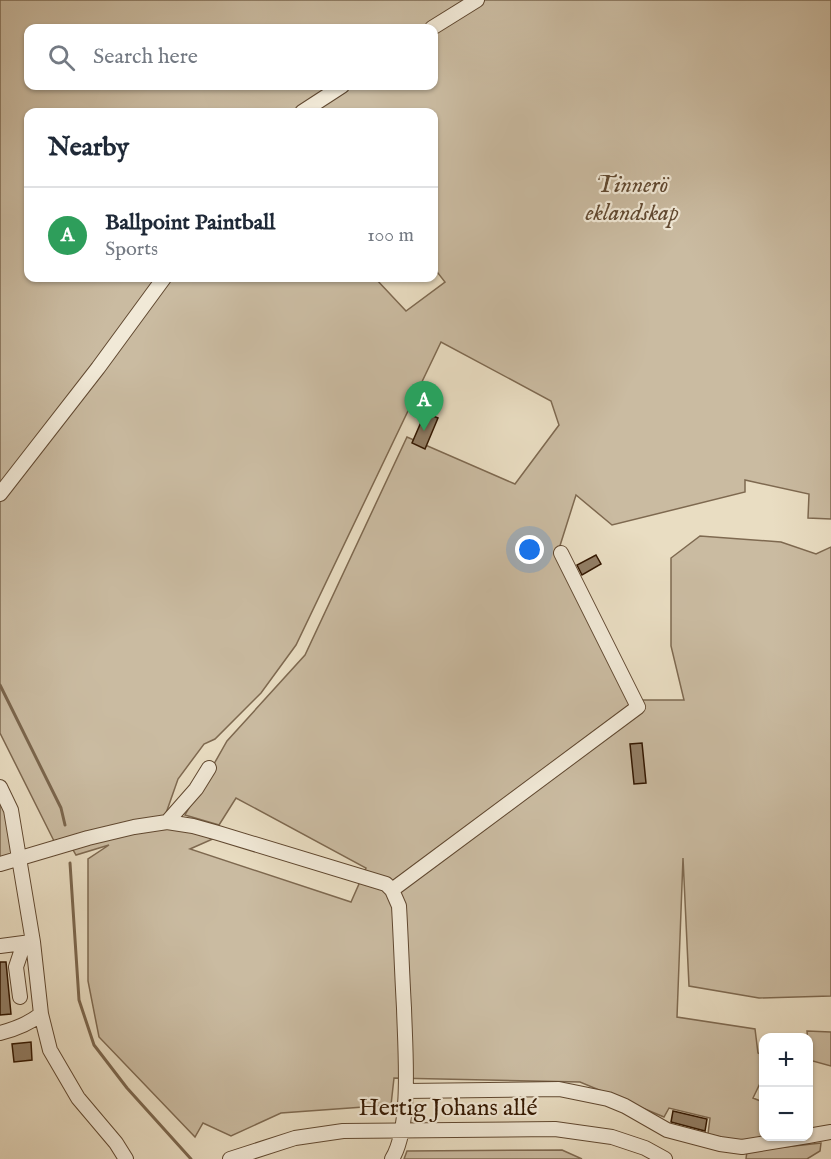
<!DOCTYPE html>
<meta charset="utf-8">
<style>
:root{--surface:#fff;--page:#f2f2f3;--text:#1f2937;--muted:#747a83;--line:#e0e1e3;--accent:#b45309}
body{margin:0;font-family:"IM FELL English",serif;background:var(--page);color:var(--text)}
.controls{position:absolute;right:18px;bottom:18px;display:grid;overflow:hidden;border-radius:12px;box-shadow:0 2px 4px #0004}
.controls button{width:54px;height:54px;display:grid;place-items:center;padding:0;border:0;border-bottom:2px solid var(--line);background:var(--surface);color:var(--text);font:30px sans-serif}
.you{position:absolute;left:530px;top:550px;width:21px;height:21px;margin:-15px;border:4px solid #fff;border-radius:50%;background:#1a73e8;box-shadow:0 0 0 9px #1a73e833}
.badge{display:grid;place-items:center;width:39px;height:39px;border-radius:50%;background:var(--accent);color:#fff;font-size:20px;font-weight:700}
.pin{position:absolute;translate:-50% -50px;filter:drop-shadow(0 2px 3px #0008)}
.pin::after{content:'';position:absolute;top:32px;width:21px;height:18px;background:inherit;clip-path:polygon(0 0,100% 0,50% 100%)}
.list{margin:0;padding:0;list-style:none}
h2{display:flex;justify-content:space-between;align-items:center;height:78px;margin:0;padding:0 24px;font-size:26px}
h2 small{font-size:20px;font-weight:400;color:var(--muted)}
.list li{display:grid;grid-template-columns:39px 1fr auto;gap:18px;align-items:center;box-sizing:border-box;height:96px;padding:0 24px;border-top:2px solid var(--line)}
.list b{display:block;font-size:22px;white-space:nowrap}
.list p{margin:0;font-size:20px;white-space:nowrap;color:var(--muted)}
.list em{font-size:20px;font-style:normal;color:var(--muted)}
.icon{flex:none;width:33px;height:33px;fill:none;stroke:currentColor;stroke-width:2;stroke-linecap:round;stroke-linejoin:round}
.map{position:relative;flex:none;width:831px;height:1159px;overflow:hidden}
.search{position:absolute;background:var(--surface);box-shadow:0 2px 4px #0004;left:24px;top:24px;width:414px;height:66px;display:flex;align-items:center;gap:15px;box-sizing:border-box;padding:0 21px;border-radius:12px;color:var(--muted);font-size:22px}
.panel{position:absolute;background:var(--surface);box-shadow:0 2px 4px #0004;left:24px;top:108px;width:414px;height:174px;border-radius:12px}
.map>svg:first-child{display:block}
</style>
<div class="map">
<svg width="831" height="1159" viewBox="0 0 831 1159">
<rect width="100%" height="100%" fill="#e9ddc2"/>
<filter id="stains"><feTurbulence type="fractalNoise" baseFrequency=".00333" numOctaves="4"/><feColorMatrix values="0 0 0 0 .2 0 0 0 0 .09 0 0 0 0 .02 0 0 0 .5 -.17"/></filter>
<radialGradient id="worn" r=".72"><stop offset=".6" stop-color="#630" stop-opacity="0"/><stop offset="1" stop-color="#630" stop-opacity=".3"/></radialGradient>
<path fill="#cabba1" stroke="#7e6950" stroke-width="1.5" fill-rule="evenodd" d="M0 0H831V519L808 518 809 494 745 480V492L612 525 576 495 558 552 633 700H684L671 646V558L700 536 781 542 816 554 831 547V996L759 998 689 986 683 858 677 1017 755 1029 758 1053 763 1055 764 1075 753 1098 763 1102 764 1136 768 1137 740 1142 708 1134 710 1118 669 1108 664 1117 580 1082 394 1078 391 1105 281 1113 231 1136 203 1123 195 1137 99 1037 88 981V859L109 845 76 855 72 848 142 830 176 829 215 838 190 849 351 902 366 868 236 798 219 825 185 815 227 741 305 655 407 437 515 484 559 425 551 401 441 342 296 645 261 693 215 739 204 744 178 779 165 816 54 841 0 733ZM28 28H434V86H28ZM28 112H434V268L445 282 406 311 375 278H28Z
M0 781 18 859 0 866Z
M807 1031 831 1032V1066L809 1060Z
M821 1143 820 1151 807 1159H746L747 1151Z
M562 1150 582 1159H404L407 1151Z"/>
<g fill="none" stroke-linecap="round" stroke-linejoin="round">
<path stroke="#7b664d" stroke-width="3" d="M0 685 61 808 65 825
M70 863 79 1000 94 1045 127 1088 191 1159"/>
</g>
<path fill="#927e65" stroke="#331700" stroke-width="1.5" d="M425 413 438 418 425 449 412 443Z
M596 555 601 564 582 575 577 565Z
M642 743 646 783 634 784 630 744Z
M0 962H6L11 1014 0 1015Z
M31 1042 32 1060 14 1062 12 1044Z
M673 1111 707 1119 705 1131 671 1122Z"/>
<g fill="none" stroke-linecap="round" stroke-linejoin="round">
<g stroke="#604830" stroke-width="16">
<path id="minor" d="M432 28 477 0
M302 112 342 86
M0 494 98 368 164 278
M0 787 11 810 33 942 41 1014 50 1050 78 1098 116 1143 126 1159
M167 822 196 789 209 768
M0 864 88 838 134 827 167 822 193 826 218 833 386 884 392 890 399 906C401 940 402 974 404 1008 405 1048 412 1126 392 1159
M392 890 638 707 561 553
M0 946 31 942
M20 997 16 967 24 943
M0 1033C15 1029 29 1024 41 1014
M406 1091 559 1089 608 1099 625 1106 667 1130 720 1144 742 1147 808 1136
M808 1136 831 1132
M230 1159 295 1138 343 1131 555 1129 612 1137 645 1148 665 1159"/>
</g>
<use href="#minor" stroke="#f1e9d7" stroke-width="14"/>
</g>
<g text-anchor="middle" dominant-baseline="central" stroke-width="4.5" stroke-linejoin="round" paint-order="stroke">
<g font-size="24" font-style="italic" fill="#604830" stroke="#f1e9d7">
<text x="632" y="185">Tinnerö<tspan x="632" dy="28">eklandskap</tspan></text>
</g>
<g font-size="24" fill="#331700" stroke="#f1e9d7">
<text x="448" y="1108">Hertig Johans allé</text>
</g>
</g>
<rect width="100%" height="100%" filter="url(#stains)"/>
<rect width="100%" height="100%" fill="url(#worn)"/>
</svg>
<div class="controls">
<button>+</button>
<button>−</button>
</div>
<div class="you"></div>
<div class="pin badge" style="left:424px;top:431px;background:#2e9e5b">A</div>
<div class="search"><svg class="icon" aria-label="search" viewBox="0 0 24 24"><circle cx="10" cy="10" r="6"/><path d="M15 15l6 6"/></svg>Search here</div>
<section class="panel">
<h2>Nearby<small></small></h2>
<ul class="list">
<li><span class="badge" style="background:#2e9e5b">A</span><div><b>Ballpoint Paintball</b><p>Sports</p></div><em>100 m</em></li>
</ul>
</section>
</div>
